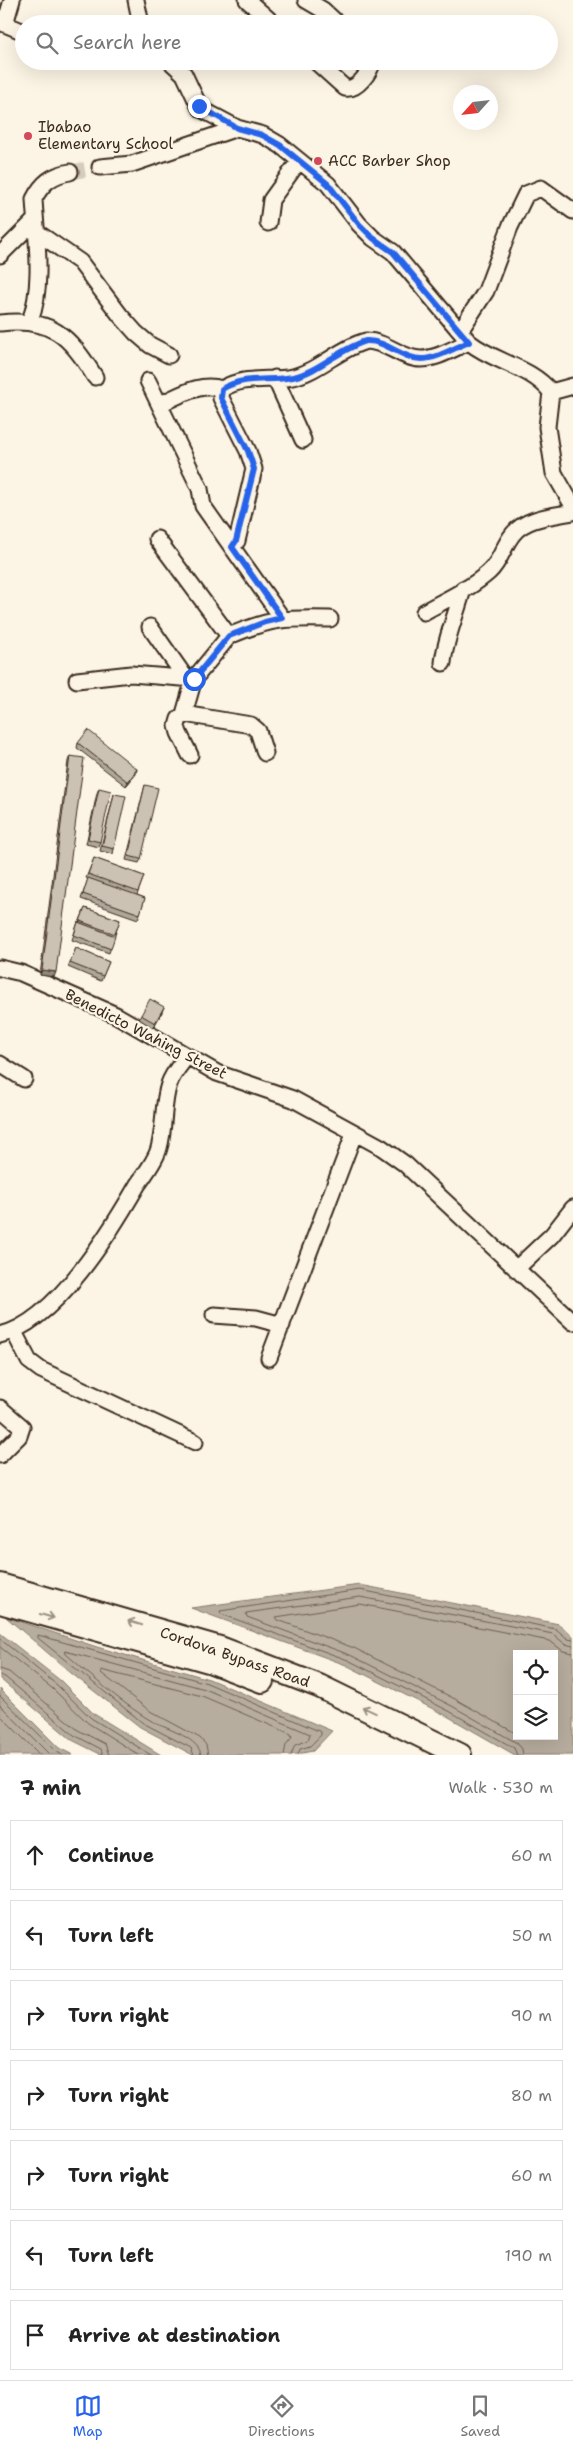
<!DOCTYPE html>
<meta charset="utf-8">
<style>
:root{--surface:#fff;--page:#f6f6f6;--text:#222;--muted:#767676;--line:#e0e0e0;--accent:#2563eb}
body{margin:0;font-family:"Shantell Sans",sans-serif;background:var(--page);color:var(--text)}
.controls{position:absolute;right:15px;bottom:15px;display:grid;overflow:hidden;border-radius:0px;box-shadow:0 5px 20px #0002}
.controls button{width:45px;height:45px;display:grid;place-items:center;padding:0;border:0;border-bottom:1px solid var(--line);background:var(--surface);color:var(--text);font:25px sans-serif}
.compass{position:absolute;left:453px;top:85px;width:45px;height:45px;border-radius:50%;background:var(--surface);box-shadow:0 5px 20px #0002;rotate:243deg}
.stop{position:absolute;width:15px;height:15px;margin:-11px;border:4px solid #2563eb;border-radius:50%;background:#fff}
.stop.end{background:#2563eb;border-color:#fff;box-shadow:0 1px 5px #0008}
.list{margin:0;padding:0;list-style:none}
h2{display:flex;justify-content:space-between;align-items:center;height:65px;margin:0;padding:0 20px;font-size:21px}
h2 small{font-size:16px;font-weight:400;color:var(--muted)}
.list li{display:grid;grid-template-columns:32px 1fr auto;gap:15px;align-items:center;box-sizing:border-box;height:70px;margin:0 10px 10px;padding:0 10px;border:1px solid var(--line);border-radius:0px}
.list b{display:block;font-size:19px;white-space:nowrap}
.list em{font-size:16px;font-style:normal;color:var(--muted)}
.icon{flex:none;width:28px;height:28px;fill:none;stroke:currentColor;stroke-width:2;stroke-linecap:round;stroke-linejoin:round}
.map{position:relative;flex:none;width:573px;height:1755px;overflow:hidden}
.search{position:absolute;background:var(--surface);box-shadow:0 5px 20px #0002;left:15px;right:15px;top:15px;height:55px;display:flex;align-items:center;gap:12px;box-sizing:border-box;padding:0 18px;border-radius:28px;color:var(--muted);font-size:19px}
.sheet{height:625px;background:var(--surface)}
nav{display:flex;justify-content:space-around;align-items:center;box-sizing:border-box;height:70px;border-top:1px solid var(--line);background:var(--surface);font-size:14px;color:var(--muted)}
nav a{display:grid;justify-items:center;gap:2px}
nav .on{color:var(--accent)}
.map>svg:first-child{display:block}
</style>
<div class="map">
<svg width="573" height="1755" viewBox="0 0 573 1755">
<rect width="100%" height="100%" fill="#fcf5e5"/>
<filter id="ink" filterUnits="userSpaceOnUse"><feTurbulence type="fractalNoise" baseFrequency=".02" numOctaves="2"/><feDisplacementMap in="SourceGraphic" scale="10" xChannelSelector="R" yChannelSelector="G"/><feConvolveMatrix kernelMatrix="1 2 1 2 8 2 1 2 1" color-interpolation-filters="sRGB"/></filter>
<g filter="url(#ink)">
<path fill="#b7ad9e" stroke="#85796b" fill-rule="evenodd" d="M360 1585 559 1624 573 1636V1755H515L447 1716 346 1665 191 1608ZM517 1654H554V1736H517Z
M6 1617 97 1647 209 1679 332 1731 313 1751 291 1755H193L140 1727 71 1673Z
M0 1633 61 1681 94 1714 161 1755H102L72 1740 0 1679Z
M0 1689 59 1748 73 1755H0Z"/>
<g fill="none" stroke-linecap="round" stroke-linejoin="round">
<path stroke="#6d5e51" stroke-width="1" d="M0 1639 57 1685 91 1718 151 1755
M0 1647 53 1689 88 1723 139 1755
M0 1669 9 1672 78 1730 105 1744 109 1755
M0 1675 5 1677 74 1735 101 1749 103 1755
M0 1696 56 1751 62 1755
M0 1705 50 1755
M0 1715 40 1755
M517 1734 455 1699 354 1648 278 1620 276 1617 360 1604 550 1641 563 1651 573 1653
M194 1755 191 1748 143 1723 38 1638V1635L207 1683 321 1732V1735L310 1746 300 1749 298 1755
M201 1755C200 1739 168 1729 155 1723 126 1707 91 1676 66 1654L65 1651 205 1689 310 1734 308 1740 295 1745 291 1755
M208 1755 206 1745 200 1738 150 1711 101 1673V1670L202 1696 291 1734 292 1737 286 1745 284 1755
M517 1755 514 1748 449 1711 348 1660 221 1614 220 1611 360 1590 556 1629 568 1639 573 1640
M523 1755 522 1749 517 1743 452 1706 350 1655 247 1617 246 1613 360 1597 553 1634 565 1644 573 1646"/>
<path stroke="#d5ccbd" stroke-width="15" stroke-dasharray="15 8" stroke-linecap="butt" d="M70 172 100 167"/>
<g stroke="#3b2a1e" stroke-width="19">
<path id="street" d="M136 0 141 24
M247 0 274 24
M306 0 323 10 338 24
M0 22 24 32
M5 24 12 0
M170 61 184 74 199 106 203 110 237 128 263 135 280 145 328 184 359 224 373 238 393 252 469 342C495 363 530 366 551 392L547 427 554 473 573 506
M315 61 345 88C357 91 370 72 373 61
M100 167 132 164 237 128
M268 223 271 200 299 161
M35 231 80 262 120 315 136 333 150 345 169 355
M0 255 35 220
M30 321C44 284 36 237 34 199 42 183 52 175 70 172
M0 323C51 317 69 335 95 377
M460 331 486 291 510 227 526 194 541 188 573 211
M275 378 303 440
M148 381 200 489 203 506 282 618
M222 389 221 398 248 451 254 469 237 541 232 547
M551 392 573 386
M160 404C181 395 199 382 222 389 245 375 269 382 293 377 319 371 340 348 366 341 386 341 402 359 421 359 437 359 454 348 469 342
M157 539 229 636C271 618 285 618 330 619
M424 612C445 600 470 589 489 572 501 561 503 546 513 534 526 517 554 516 573 512
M150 627 185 677
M443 663C445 639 457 613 463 589
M77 680 131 674 194 679
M184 714 251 725 258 731 265 753
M190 755 179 733 177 726 179 719 184 714 194 679 229 636
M0 968 21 973 116 1015 217 1073 293 1099 381 1147 405 1164 573 1322
M0 1064 24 1079
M516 1269 552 1235 573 1208
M214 1315 256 1318 282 1325
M14 1332 29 1361 41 1370 195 1442
M0 1335C55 1323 111 1231 138 1184 145 1174 156 1160 159 1148 165 1127 162 1105 169 1084 172 1074 181 1064 187 1056
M269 1358 354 1134
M0 1408 22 1427 19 1436 0 1455"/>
</g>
<g stroke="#3b2a1e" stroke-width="26">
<path id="primary" d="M0 1585 220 1648 319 1686 460 1755
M0 1602 212 1662 262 1681"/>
</g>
<use href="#street" stroke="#fcf5e5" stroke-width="15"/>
<use href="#primary" stroke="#fcf5e5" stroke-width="22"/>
</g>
<path fill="#afa79a" stroke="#3b2a1e" d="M78 743 136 774 126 786 77 748Z
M70 756 54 977 40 975 68 761Z
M145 785 141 859 139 863 126 860Z
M99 788 100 842 99 847 86 844 97 793Z
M114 794V849L113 854 100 851Z
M94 858 144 876 137 895 145 898 138 919 81 899 88 879 86 878Z
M85 908 120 920 109 953 72 940 78 922 79 923Z
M76 948 109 962 101 981 68 967Z
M162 1012 153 1028 139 1019 141 1015Z"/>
<path fill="#8f887d" stroke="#3b2a1e" d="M137 769 136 774 126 786 128 782Z
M42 970 56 972 54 977 40 975Z
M164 1007 162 1012 153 1028 155 1023Z"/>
<path fill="#ccc2b3" stroke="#3b2a1e" d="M88 730 137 769 128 782 78 743Z
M70 756 84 758 56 972 42 970Z
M145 785 158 788 141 859 128 856Z
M99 788 111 791 100 842 88 839Z
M114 794 126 796 114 849 102 846Z
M94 858 144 876 138 892 88 874Z
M88 878 145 898 140 914 83 894Z
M85 908 120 920 115 934 80 921Z
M78 922 115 936 111 949 74 935Z
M76 948 109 962 103 976 70 963Z
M150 999 164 1007 155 1023 141 1015Z"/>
<defs><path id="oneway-shaft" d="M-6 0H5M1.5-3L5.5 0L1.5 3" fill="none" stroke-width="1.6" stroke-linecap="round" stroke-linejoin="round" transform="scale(1.25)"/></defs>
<g stroke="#9c9082">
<use href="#oneway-shaft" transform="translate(47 1616) rotate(16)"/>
<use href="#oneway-shaft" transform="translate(135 1623) rotate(-163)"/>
<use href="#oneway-shaft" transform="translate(369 1710) rotate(-155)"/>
</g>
</g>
<g fill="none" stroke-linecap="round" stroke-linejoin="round" filter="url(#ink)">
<path stroke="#2563eb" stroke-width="6" d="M194 679 229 636 265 622 282 618 232 547 236 541 254 469 248 451 221 398 222 389C244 375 269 382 293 377 318 372 341 348 366 341 386 340 402 359 421 359 437 359 454 348 469 342L393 252 373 238 359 224 328 184 280 145 262 135 237 128 199 106"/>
</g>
<g fill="#d1495b" stroke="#fcf5e5" stroke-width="2">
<circle cx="28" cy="136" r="5"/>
<circle cx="318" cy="161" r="5"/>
</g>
<g text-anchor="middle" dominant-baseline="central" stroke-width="4.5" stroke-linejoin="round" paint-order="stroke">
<g font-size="15" fill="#3b2a1e" stroke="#fcf5e5" text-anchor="start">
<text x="38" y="127">Ibabao<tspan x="38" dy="17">Elementary School</tspan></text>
<text x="328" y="161">ACC Barber Shop</text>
</g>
<g font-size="15" fill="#3b2a1e" stroke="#fcf5e5">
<text transform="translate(146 1034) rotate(27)">Benedicto Wahing Street</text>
<text transform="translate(235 1657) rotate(19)">Cordova Bypass Road</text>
</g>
</g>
</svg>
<div class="controls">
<button><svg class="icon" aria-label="locate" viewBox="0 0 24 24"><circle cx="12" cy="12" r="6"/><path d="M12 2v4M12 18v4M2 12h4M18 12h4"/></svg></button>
<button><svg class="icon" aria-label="layers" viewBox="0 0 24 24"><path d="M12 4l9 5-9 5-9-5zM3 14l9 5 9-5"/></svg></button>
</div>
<svg class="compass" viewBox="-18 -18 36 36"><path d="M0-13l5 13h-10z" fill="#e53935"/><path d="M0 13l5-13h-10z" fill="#767676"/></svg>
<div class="stop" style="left:194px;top:679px"></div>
<div class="stop end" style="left:199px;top:106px"></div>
<div class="search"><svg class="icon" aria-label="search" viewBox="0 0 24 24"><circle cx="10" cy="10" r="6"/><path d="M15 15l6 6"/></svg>Search here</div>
</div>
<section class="sheet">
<h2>7 min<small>Walk · 530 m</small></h2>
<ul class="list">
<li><svg class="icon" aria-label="ahead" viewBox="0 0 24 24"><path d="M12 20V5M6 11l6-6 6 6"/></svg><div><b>Continue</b></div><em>60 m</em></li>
<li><svg class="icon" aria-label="left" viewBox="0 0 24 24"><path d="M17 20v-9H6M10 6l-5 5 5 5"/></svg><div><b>Turn left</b></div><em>50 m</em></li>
<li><svg class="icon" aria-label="right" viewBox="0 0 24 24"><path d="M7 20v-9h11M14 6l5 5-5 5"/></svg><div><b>Turn right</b></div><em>90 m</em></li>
<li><svg class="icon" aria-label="right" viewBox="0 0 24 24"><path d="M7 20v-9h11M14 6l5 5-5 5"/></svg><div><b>Turn right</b></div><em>80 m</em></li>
<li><svg class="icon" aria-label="right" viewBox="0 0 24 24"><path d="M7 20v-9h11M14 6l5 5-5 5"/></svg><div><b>Turn right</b></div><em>60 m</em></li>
<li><svg class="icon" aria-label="left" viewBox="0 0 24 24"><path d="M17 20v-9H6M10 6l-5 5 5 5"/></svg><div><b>Turn left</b></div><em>190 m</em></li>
<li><svg class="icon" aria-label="arrive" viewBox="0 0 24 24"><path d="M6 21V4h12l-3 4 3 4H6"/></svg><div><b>Arrive at destination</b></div></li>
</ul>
</section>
<nav>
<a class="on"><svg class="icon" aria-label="map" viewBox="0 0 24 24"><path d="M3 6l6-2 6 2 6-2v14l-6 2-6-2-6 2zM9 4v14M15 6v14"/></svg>Map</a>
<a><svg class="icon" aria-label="directions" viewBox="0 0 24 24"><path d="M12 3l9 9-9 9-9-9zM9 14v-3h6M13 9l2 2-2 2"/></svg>Directions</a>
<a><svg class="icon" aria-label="saved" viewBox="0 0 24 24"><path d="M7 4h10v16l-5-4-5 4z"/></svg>Saved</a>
</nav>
